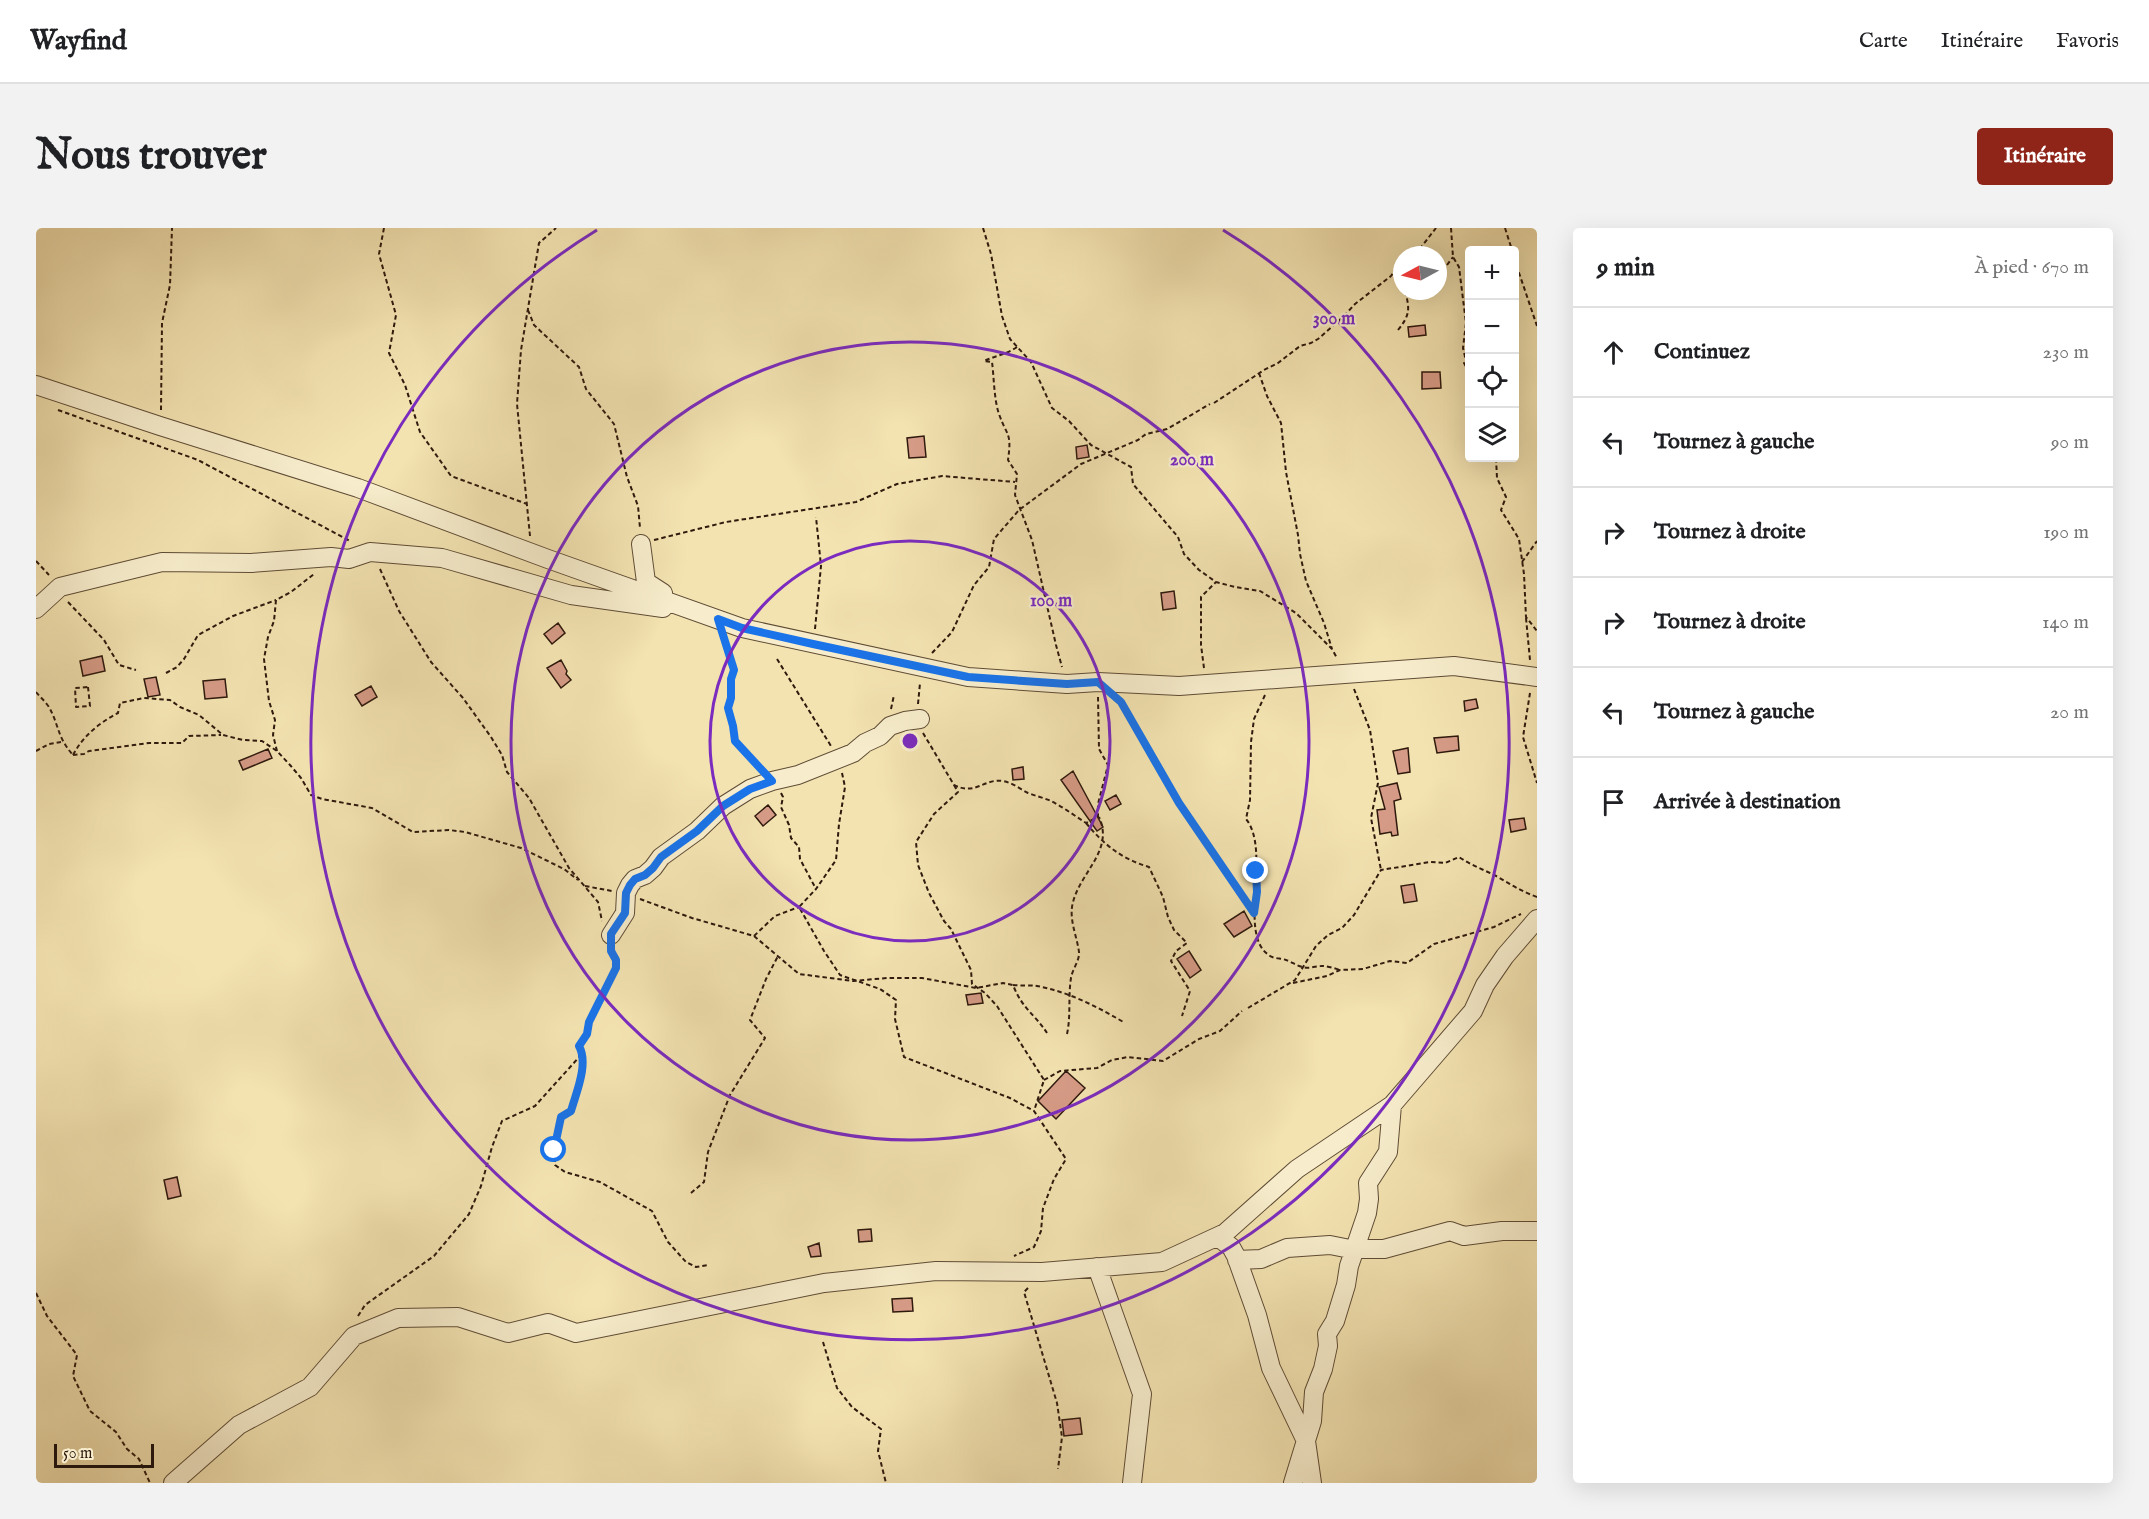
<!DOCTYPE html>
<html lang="fr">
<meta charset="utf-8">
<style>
:root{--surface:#fff;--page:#f2f2f2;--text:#202124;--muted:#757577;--line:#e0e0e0;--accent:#8f2418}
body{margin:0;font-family:"IM FELL English",serif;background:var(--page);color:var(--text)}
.controls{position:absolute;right:18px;top:18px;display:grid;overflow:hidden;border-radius:6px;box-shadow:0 6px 24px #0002}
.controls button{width:54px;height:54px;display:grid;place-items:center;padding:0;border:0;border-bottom:2px solid var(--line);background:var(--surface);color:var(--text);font:30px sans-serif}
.compass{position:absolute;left:1357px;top:18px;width:54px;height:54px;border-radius:50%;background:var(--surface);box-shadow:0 6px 24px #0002;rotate:263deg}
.scale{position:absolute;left:18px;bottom:15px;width:100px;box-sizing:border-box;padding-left:6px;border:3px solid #2e190d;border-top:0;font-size:16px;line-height:21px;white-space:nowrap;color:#2e190d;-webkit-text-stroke:4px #f7edcc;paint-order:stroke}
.stop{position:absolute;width:18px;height:18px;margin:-14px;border:4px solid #1a73e8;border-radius:50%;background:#fff}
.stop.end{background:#1a73e8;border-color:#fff;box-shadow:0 2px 6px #0008}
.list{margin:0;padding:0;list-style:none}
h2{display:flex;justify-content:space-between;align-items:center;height:78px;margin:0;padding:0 24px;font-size:26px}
h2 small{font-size:20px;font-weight:400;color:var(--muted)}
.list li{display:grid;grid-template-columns:39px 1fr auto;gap:18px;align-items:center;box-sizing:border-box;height:90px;padding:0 24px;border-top:2px solid var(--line)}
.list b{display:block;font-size:22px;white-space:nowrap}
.list em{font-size:20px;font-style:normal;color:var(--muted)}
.icon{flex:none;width:33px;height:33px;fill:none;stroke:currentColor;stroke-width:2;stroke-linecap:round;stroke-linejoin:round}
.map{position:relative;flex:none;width:1501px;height:1255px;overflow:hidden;border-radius:6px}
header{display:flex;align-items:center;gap:36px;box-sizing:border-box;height:84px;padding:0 30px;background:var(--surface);border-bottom:2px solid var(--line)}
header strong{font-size:28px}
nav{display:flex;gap:33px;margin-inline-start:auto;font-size:21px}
.intro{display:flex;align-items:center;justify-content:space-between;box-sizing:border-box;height:144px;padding:0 36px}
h1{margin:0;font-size:42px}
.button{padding:15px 27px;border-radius:6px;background:var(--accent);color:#fff;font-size:21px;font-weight:700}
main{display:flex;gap:36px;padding:0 36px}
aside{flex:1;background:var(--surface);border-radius:6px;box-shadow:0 6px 24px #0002}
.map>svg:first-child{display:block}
</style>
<header>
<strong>Wayfind</strong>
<nav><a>Carte</a><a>Itinéraire</a><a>Favoris</a></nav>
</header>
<div class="intro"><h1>Nous trouver</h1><a class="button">Itinéraire</a></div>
<main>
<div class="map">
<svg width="1501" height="1255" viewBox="0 0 1501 1255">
<rect width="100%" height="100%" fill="#f3e3b1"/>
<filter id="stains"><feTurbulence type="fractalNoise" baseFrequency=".00333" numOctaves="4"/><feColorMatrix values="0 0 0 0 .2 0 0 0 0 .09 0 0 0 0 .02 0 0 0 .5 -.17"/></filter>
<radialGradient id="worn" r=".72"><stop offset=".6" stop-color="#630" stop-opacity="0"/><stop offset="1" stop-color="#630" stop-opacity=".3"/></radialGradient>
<path fill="#d69b86" stroke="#2e190d" stroke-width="1.5" d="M1389 97 1390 107 1373 109 1372 99Z
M1386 144H1404L1405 160 1386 161Z
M888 208 890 229 873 230 871 210Z
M1051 217 1053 229 1041 231 1040 219Z
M1138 363 1140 380 1127 382 1125 365Z
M522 395 529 405 516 416 508 406Z
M66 428 69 443 47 448 44 433Z
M525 432 531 443 530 446 535 452 525 460 511 440Z
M120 449 124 467 112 469 108 451Z
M189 451 191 469 169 471 167 453Z
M335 458 341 469 326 478 319 467Z
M1440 471 1442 480 1429 483 1428 473Z
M1422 508 1423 522 1401 525 1398 510Z
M1372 520 1374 544 1362 546 1357 523Z
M232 521 236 530 207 542 203 533Z
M987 539 988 551 977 552 976 541Z
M1037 543 1067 599 1061 603 1025 552Z
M1361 555 1365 571 1358 573 1362 607 1356 608 1355 604 1344 606 1341 582 1349 581 1343 559Z
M1080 567 1085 576 1074 582 1069 573Z
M732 577 740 587 727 598 719 588Z
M1488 590 1490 601 1475 604 1473 592Z
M1378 656 1381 673 1368 675 1365 658Z
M1208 683 1216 698 1198 709 1188 696Z
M1153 723 1165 742 1154 750 1141 731Z
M945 765 947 775 932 777 930 767Z
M1030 843 1049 860 1020 891 1002 873Z
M141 949 145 968 132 971 128 952Z
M835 1001 836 1013 823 1014 822 1002Z
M783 1015 785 1028 775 1029 772 1019Z
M876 1070 877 1083 857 1084 856 1071Z
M1044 1190 1046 1206 1028 1208 1026 1192Z"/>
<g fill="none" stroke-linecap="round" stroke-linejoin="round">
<g stroke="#5f4c36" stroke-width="20">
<path id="minor" d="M0 157 124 198 322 260 512 331 706 400 932 449 1031 456 1062 454 1143 458 1418 438 1501 449
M605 316 610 354 627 365
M0 381 24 359 126 334 215 335 295 329 313 331 334 324 406 330 535 367 627 380
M575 707 589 685 590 665 594 657 599 651 609 647 617 640 625 629 661 603 687 578 714 561 736 553 762 547 817 525 829 515 844 508 854 498 869 493 884 491
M1182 1009 1195 1019 1200 1028 1221 1087 1235 1140 1270 1213 1276 1255
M1201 1032 1225 1031 1251 1020 1294 1017 1314 1021H1348L1414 1003 1428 1008 1466 1003H1501
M1061 1039 1106 1166 1096 1255
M137 1255 203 1197 274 1159 318 1108 362 1090 422 1089 472 1105 512 1095 540 1105 788 1055 900 1043 1006 1044 1126 1034 1189 1005 1261 941 1356 877 1437 783 1449 757 1469 728 1501 691
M1257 1255 1276 1193 1278 1164 1287 1141 1292 1118 1291 1106 1299 1093 1310 1057 1313 1038 1331 985 1333 971 1332 955 1352 924 1356 877"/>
</g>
<path stroke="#2e190d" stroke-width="2" stroke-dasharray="4.5 3" stroke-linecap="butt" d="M348 0 343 26 360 87 353 125 369 157 384 204 415 248 491 276
M947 0 955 26 966 88 974 111 995 134 1016 180 1033 193 1055 217 1095 239 1097 256 1142 309 1148 326 1163 342 1180 354 1199 359 1224 363 1260 385 1296 421 1301 430
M1415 0 1417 29 1423 39 1430 95 1427 120 1431 137 1428 135C1435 146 1428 159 1434 170
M1469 0 1476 22
M1379 27 1400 0
M1478 30 1501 98
M1402 49 1417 29
M492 82 498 97 543 139 550 161 578 196 591 249 602 278 604 300
M1362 102C1374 87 1374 81 1369 63
M981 119C971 126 959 128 948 133L956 134C958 149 958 172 963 186 971 209 976 204 972 232L981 246 979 267 996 312 1020 417 1026 439
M1223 145 1231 168 1245 195 1250 244 1262 307 1264 326 1270 353 1288 395 1296 421
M1178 175 1228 142 1242 135 1264 118 1275 115 1282 111 1307 89 1319 76 1355 48 1362 38H1366
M22 182 162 232 314 313
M125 182 126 95 134 57 136 0
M1460 230 1461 250 1470 269 1465 282 1483 311 1488 346 1490 389 1501 403
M494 308 481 176 485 122 503 15 520 0
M618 312 690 294 820 274 861 256 906 248 979 254
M0 333 13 347
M1486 334 1501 313
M344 341 363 383 395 434 427 470 455 509 466 527 471 544 493 570 533 640 562 674 566 693
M32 374 68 412 83 437 100 442
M1490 390 1494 432
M779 401 785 338 780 289
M688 410 698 442 695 451V470L692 480 699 505V513L725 540
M896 425 916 404 938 357 953 339 958 311 983 282 1045 236 1102 212 1110 206 1131 201 1174 176
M741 431 795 518
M1168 440 1165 417V369L1180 354
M130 445 141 439 148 431 162 407 197 388 240 372
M52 459 54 478 40 479 39 460Z
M1318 461 1334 502 1342 555 1335 590 1345 642
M0 464C4 469 9 473 13 479 23 497 21 509 37 527
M1494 465 1487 509 1501 555
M1229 467 1218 491 1215 514 1214 572 1210 591C1236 623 1201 707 1233 727 1237 731 1245 730 1250 732 1256 734 1261 738 1267 739 1273 741 1280 738 1286 738 1291 738 1298 740 1304 742
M1083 472 1143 575 1218 684
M882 476 884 455
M855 481 858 467
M887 505 918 557C940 568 948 550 967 553 977 555 984 561 992 565 1000 568 1008 570 1015 573 1027 579 1039 588 1050 595L1062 589V576L1072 537 1063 521 1062 469
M0 523 13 516 25 514
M241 523 237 507 239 492 233 473 228 431 232 409 238 393 240 372 255 364 278 346
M37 527C47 508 63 495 82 485L84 475 108 470 134 472 144 479 163 487 187 507 207 512 226 513 241 523 254 537 265 550 275 567 286 571 336 580 377 604 413 602 429 604 485 620 528 641 542 652
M37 527 48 526 53 523 113 515H146L153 508 185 507
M806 545 809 559 803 596 800 632 780 661 763 679 788 723 804 747 844 761 860 772 859 791 868 829 974 870 998 883 1030 931 1018 951 1007 980 1005 1003 998 1019 978 1028
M918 557 922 564 898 586 880 614 882 637 893 665 908 693 915 701 935 742 936 756 949 765 961 778 1008 852 998 883
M745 565 747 569 745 579 753 597 755 610 763 619 764 631 780 661
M1050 595C1068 617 1086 631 1113 639L1127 669 1132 689 1138 702 1151 715 1140 723 1135 733 1154 763 1146 788
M549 658 576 663
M604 671 656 690 718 708 763 746 817 753 851 750H886L940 760 967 755 977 757C987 782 998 785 1011 805
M718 708 739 688 763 679
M575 723 580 732V740L553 794 551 805 543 818C553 836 540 865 535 883L525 889C520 905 518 920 519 937L529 944 564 954 616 983 632 1014 650 1034 660 1039 672 1037
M1257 755 1291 748 1304 742 1327 741 1354 733 1371 735 1398 716 1458 699 1485 686
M977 757C985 758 994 757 1001 758 1033 764 1062 779 1089 795
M1212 780 1259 752 1280 718 1292 707 1306 700 1318 687 1345 642 1394 634 1409 635 1423 629C1436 638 1449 642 1462 649 1475 657 1487 664 1501 669
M1031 806C1035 788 1032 769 1035 750 1036 742 1044 732 1043 724 1041 709 1034 694 1036 679 1041 646 1079 624 1063 589
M1008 852 1024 843 1061 840 1076 832 1092 829 1127 833 1163 811 1184 803 1206 783
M655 965 668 954 672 924 694 867 729 810 714 792 730 751 742 728
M992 1060 988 1064 1021 1175 1026 1209 1022 1241
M0 1065 11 1088 41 1127 37 1148 54 1183 80 1204 91 1221 103 1231 114 1255
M322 1088 329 1077 398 1028 433 986 445 958 456 919 466 893 499 878 545 827
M787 1114 801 1160 816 1179 845 1201 842 1223 850 1255"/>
<use href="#minor" stroke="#f7edcc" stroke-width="18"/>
</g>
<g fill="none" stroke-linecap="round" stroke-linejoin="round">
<path stroke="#1a73e8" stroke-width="8" d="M518 922 525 889 535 883C540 865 553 836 543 818L551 806 553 794 580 740V732L575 723V706L589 685 590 665 594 657 599 651 609 647 617 640 625 629 661 603 687 578 714 561 736 553 699 513 697 498 692 480 695 470V451L698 442 682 391 706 400 777 416 932 449 1031 456 1062 454 1085 474 1143 575 1218 685 1221 664 1220 643"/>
</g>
<g fill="none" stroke="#7b2cbf" stroke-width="3">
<circle cx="874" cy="513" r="200"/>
<circle cx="874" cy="513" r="399"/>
<path d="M1187 2A599 599 0 1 1 561 2"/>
</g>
<circle cx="874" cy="513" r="9" fill="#7b2cbf" stroke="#f7edcc" stroke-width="3"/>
<g font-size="18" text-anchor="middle" font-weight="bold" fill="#7b2cbf" stroke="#f7edcc" stroke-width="4.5" stroke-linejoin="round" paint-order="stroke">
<text x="1298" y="96">300 m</text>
<text x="1156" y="237">200 m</text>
<text x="1015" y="378">100 m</text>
</g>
<rect width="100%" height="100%" filter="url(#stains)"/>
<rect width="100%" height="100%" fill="url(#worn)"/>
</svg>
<div class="controls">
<button>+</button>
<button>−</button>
<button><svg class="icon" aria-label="locate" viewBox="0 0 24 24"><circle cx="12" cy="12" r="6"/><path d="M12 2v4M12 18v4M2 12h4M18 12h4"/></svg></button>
<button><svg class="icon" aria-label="layers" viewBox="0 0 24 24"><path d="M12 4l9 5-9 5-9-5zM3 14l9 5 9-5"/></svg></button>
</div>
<svg class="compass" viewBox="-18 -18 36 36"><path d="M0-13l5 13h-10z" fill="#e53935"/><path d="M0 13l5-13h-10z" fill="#757577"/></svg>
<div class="scale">50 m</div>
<div class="stop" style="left:518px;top:922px"></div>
<div class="stop end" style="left:1220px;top:643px"></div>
</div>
<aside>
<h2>9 min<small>À pied · 670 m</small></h2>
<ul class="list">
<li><svg class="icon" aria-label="ahead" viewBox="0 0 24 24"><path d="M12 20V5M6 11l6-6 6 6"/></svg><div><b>Continuez</b></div><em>230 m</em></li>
<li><svg class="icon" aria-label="left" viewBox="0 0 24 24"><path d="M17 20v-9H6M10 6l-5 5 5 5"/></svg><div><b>Tournez à gauche</b></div><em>90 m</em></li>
<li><svg class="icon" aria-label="right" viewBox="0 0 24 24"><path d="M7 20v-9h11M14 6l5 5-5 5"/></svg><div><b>Tournez à droite</b></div><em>190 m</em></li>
<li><svg class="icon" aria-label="right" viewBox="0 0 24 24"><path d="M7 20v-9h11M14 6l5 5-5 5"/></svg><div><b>Tournez à droite</b></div><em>140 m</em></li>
<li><svg class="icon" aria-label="left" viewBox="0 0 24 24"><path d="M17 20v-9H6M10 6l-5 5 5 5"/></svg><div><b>Tournez à gauche</b></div><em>20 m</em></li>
<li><svg class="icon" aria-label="arrive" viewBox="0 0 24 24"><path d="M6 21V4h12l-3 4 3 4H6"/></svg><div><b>Arrivée à destination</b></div></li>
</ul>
</aside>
</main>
